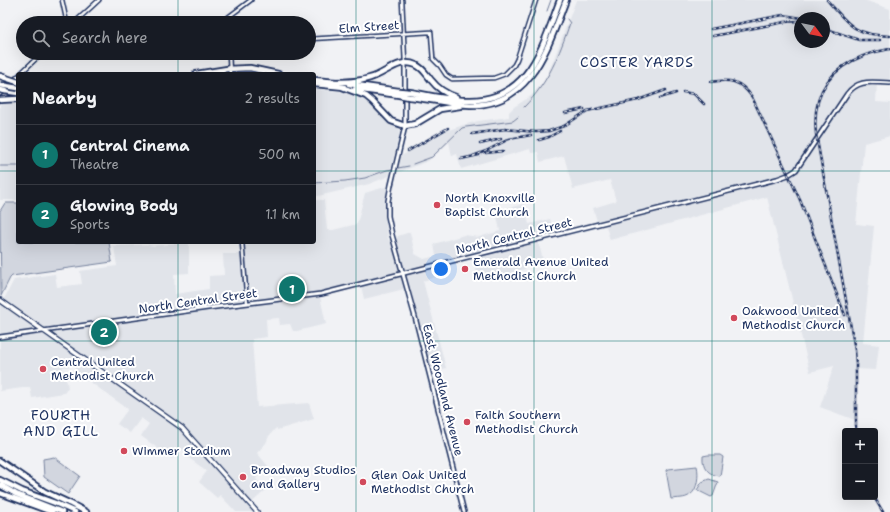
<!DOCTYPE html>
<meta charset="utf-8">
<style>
:root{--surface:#171b24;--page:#242831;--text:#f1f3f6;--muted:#9ea1a6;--line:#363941;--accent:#0f766e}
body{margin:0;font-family:"Shantell Sans",sans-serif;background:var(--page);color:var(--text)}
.controls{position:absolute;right:12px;bottom:12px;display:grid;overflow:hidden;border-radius:4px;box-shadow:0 4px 16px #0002}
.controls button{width:36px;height:36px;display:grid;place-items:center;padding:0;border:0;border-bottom:1px solid var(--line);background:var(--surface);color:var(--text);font:20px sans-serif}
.compass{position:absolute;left:794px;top:12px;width:36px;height:36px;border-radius:50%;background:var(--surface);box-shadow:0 4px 16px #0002;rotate:122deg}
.you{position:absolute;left:441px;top:269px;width:14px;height:14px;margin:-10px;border:3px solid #fff;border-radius:50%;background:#1a73e8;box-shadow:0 0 0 6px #1a73e833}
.badge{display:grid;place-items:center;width:26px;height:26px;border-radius:50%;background:var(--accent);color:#fff;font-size:13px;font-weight:700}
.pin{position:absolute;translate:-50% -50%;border:2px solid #fff;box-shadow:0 1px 4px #0006}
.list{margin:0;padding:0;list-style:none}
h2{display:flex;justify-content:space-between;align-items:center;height:52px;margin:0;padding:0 16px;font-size:17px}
h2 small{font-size:13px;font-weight:400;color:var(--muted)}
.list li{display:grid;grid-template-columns:26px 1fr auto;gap:12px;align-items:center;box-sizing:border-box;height:60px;padding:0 16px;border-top:1px solid var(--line)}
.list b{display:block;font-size:15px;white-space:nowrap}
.list p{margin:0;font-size:13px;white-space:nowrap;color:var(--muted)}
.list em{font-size:13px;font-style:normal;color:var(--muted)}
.icon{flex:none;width:22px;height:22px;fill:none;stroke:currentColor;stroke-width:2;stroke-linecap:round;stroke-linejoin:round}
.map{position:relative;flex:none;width:890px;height:512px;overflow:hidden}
.search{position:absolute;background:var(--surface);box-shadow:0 4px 16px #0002;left:16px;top:16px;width:300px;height:44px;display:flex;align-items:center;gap:10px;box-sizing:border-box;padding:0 14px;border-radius:22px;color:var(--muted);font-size:15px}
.panel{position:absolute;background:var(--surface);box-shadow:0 4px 16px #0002;left:16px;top:72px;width:300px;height:172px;border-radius:4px}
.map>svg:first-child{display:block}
</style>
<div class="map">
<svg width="890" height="512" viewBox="0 0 890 512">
<rect width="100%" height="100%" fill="#f1f2f5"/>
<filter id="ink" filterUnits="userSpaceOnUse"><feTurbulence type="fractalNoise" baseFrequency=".025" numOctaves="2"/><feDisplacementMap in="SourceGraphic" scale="8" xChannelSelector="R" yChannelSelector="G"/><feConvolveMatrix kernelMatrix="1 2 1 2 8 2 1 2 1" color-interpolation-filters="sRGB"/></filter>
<g filter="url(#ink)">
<path fill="#e1e4ea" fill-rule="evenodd" d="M576 0H864L890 9V82L877 81 876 102 890 103V136L864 143 856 224 874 226 863 343 879 345 876 370 855 369V420L820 407 834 366 810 372 767 197 610 240 606 226 597 221 593 208 616 201 610 180 573 189 564 156 540 162 538 152 531 153 530 149 461 169 457 154 452 156 449 142 428 161 397 173 401 156 446 131 463 125 478 121 509 117V112L514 107 531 96 544 81 552 64ZM800 18H824V42H800Z
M314 89 338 91 361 97 367 101 390 124 399 128 400 132 389 176 369 184 314 197Z
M18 101V200H0V102Z
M385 187H387V189L385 216 388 239 389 240 396 239 398 236 410 232 415 254 424 259 436 256 434 244 464 235 479 237 500 231 496 211 524 204 529 224 550 219 554 233 537 237 543 260 524 265 525 269 494 277 493 273 478 277 471 254 444 261 446 270 441 271 442 275 423 281 446 368 432 372 410 288 404 289 364 299 360 281 319 292 326 324 297 331H293L290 324 280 325 279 318 266 319 267 337 252 339 257 407 309 403 314 419 277 430V428L275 429 269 436 266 443 257 453 268 466 260 473 256 479 266 490 248 506 254 512H236L220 495 217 498 199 482 207 471 186 456 188 453 181 448 172 459 141 436 149 424 141 418 130 433 117 424 128 409 76 372 74 366 63 367 64 377 67 382 68 388 64 393 32 398 30 387 0 391V296L4 299 14 280 55 274 57 287 82 284 80 271 117 266 114 246 147 245 153 246 168 245V244L189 243V273L174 274 175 294 209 289V276L224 275 223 254H246L245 242H314V200H324L327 230H333L357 224 365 193Z"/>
<path fill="#d2d6df" stroke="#76829e" d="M5 203H18V242H109L112 262 12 276 10 278 1 296 0 211Z
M708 455H720L723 457 720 476C708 475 702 467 703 456Z
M54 457 80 476 68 494 44 477 43 459Z
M697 466C699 474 698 490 690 495 685 499 677 498 671 499L666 470 668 469Z
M709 479 718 482 713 496 711 497 697 490 702 482Z"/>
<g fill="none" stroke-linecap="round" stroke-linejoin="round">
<path stroke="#707c9a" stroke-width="1" d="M547 11 551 0
M524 107C549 82 559 55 570 23L567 19
M413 164 432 157 462 128 466 127 513 121 518 117
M0 166H18
M314 183 345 181 365 178 387 170 409 166"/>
<g stroke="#1b2f5e" stroke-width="5.5">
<path id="tertiary" d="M62 0 67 23
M402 0 405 63
M74 23 99 0
M227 23V18L251 0
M309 39 431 32 433 59 440 66 446 75 452 79 494 78 505 74 514 65 517 59 536 0
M229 53 230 74
M20 74 42 53
M0 94 18 76
M242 242 247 303"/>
</g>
<g stroke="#1b2f5e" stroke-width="6">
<path id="secondary" d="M405 63V126L391 185 388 201V216L392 235 415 317 464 512
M0 337 208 308 321 294 777 179 788 175 796 170 847 94C859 78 873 83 890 83"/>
</g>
<g stroke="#1b2f5e" stroke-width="6">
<path id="primary" d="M0 300 182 428 257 512"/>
</g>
<g stroke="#1b2f5e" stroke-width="8">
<path id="motorway" d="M196 74 227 69 250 68 278 74
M0 76 6 78
M314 80 336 82
M333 82C346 82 358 82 370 78 386 74 399 57 416 65 423 68 426 74 431 80 438 89 446 94 456 97
M314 84 344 87
M349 84 399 91
M342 87 366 96 372 101 391 121 405 126 415 124 440 109 460 106
M355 89 399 95
M5 91 18 93
M410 92C429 95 448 100 467 100 529 102 542 47 560 0
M409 97C430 99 450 104 470 105 532 106 548 46 566 0
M0 100 18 99
M0 461 45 492 71 504 86 512
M0 480 22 491 55 503 75 512
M0 485 16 494 62 512
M0 493 52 512"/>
</g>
<use href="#tertiary" stroke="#fff" stroke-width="2.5"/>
<use href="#secondary" stroke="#fff" stroke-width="3"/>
<use href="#primary" stroke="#fff" stroke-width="3.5"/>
<use href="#motorway" stroke="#fff" stroke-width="4.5"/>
<g stroke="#1b2f5e" stroke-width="2.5">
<path id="rail" d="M827 0C849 25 854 35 890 36
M824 28 859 40H880
M711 29 783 15 802 18
M713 36 785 22 799 21
M711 82C730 79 740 80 752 97L800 200 845 315
M683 92 694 94 704 104
M660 98 676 93
M565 113 584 109
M472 134 505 129 536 132 549 131 564 126 587 111 638 100 666 90
M539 140 549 137 560 131
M480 144 501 139
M408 151 448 128
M486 153 503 151
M473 156 486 151 509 139 531 135
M461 159 479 155
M856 431V364L855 350 816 134C812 97 827 70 863 56 871 52 881 51 890 49
M874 497 883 512"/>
</g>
<use href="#rail" stroke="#fff" stroke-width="1" stroke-dasharray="3" stroke-linecap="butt"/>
<g stroke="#1b2f5e" stroke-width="8" stroke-linecap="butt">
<path id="motorway-bridge" d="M6 78 18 82
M0 85 18 88
M0 90 5 91
M399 91 410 92
M399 95 409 97"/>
</g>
<use href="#motorway-bridge" stroke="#fff" stroke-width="4.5"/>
</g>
</g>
<path fill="none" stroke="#0f766e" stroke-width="1" stroke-opacity="0.55" d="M178 0V23M356 0V512M534 0V512M712 0V512M178 53V74M0 171H18M314 171H890M178 242V512M0 341H890"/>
<g fill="#d1495b" stroke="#fff" stroke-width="1.5">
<circle cx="437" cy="205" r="4"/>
<circle cx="465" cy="269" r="4"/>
<circle cx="734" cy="318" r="4"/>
<circle cx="43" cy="369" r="4"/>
<circle cx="467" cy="422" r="4"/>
<circle cx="124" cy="451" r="4"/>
<circle cx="243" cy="477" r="4"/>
<circle cx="363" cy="482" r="4"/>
</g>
<g text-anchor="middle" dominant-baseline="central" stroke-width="4" stroke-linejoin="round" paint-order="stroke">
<g font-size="12" fill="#1b2f5e" stroke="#fff">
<text transform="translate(369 27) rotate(-4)">Elm Street</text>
<text transform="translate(514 236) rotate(-14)">North Central Street</text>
<text transform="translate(198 301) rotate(-8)">North Central Street</text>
<text transform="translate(443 390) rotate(76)">East Woodland Avenue</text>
</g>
<g font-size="12" fill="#1b2f5e" stroke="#fff" text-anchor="start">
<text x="445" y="198">North Knoxville<tspan x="445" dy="14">Baptist Church</tspan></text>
<text x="473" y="262">Emerald Avenue United<tspan x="473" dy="14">Methodist Church</tspan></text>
<text x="742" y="311">Oakwood United<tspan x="742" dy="14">Methodist Church</tspan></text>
<text x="51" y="362">Central United<tspan x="51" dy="14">Methodist Church</tspan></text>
<text x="475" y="415">Faith Southern<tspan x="475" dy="14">Methodist Church</tspan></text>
<text x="132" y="451">Wimmer Stadium</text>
<text x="251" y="470">Broadway Studios<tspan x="251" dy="14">and Gallery</tspan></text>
<text x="371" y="475">Glen Oak United<tspan x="371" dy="14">Methodist Church</tspan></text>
</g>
<g font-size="14" letter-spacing="1" fill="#1b2f5e" stroke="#fff">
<text x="637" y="62">COSTER YARDS</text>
<text x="61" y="415">FOURTH<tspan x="61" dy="16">AND GILL</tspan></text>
</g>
</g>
</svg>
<div class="controls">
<button>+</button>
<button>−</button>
</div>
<svg class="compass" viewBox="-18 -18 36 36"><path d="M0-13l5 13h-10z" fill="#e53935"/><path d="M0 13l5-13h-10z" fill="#9ea1a6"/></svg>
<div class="you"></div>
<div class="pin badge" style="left:292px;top:289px">1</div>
<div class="pin badge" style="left:104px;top:332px">2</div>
<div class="search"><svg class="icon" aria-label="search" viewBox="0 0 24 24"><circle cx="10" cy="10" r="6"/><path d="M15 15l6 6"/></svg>Search here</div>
<section class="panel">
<h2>Nearby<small>2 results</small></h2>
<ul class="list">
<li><span class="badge">1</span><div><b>Central Cinema</b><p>Theatre</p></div><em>500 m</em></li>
<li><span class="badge">2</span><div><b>Glowing Body</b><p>Sports</p></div><em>1.1 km</em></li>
</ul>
</section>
</div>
